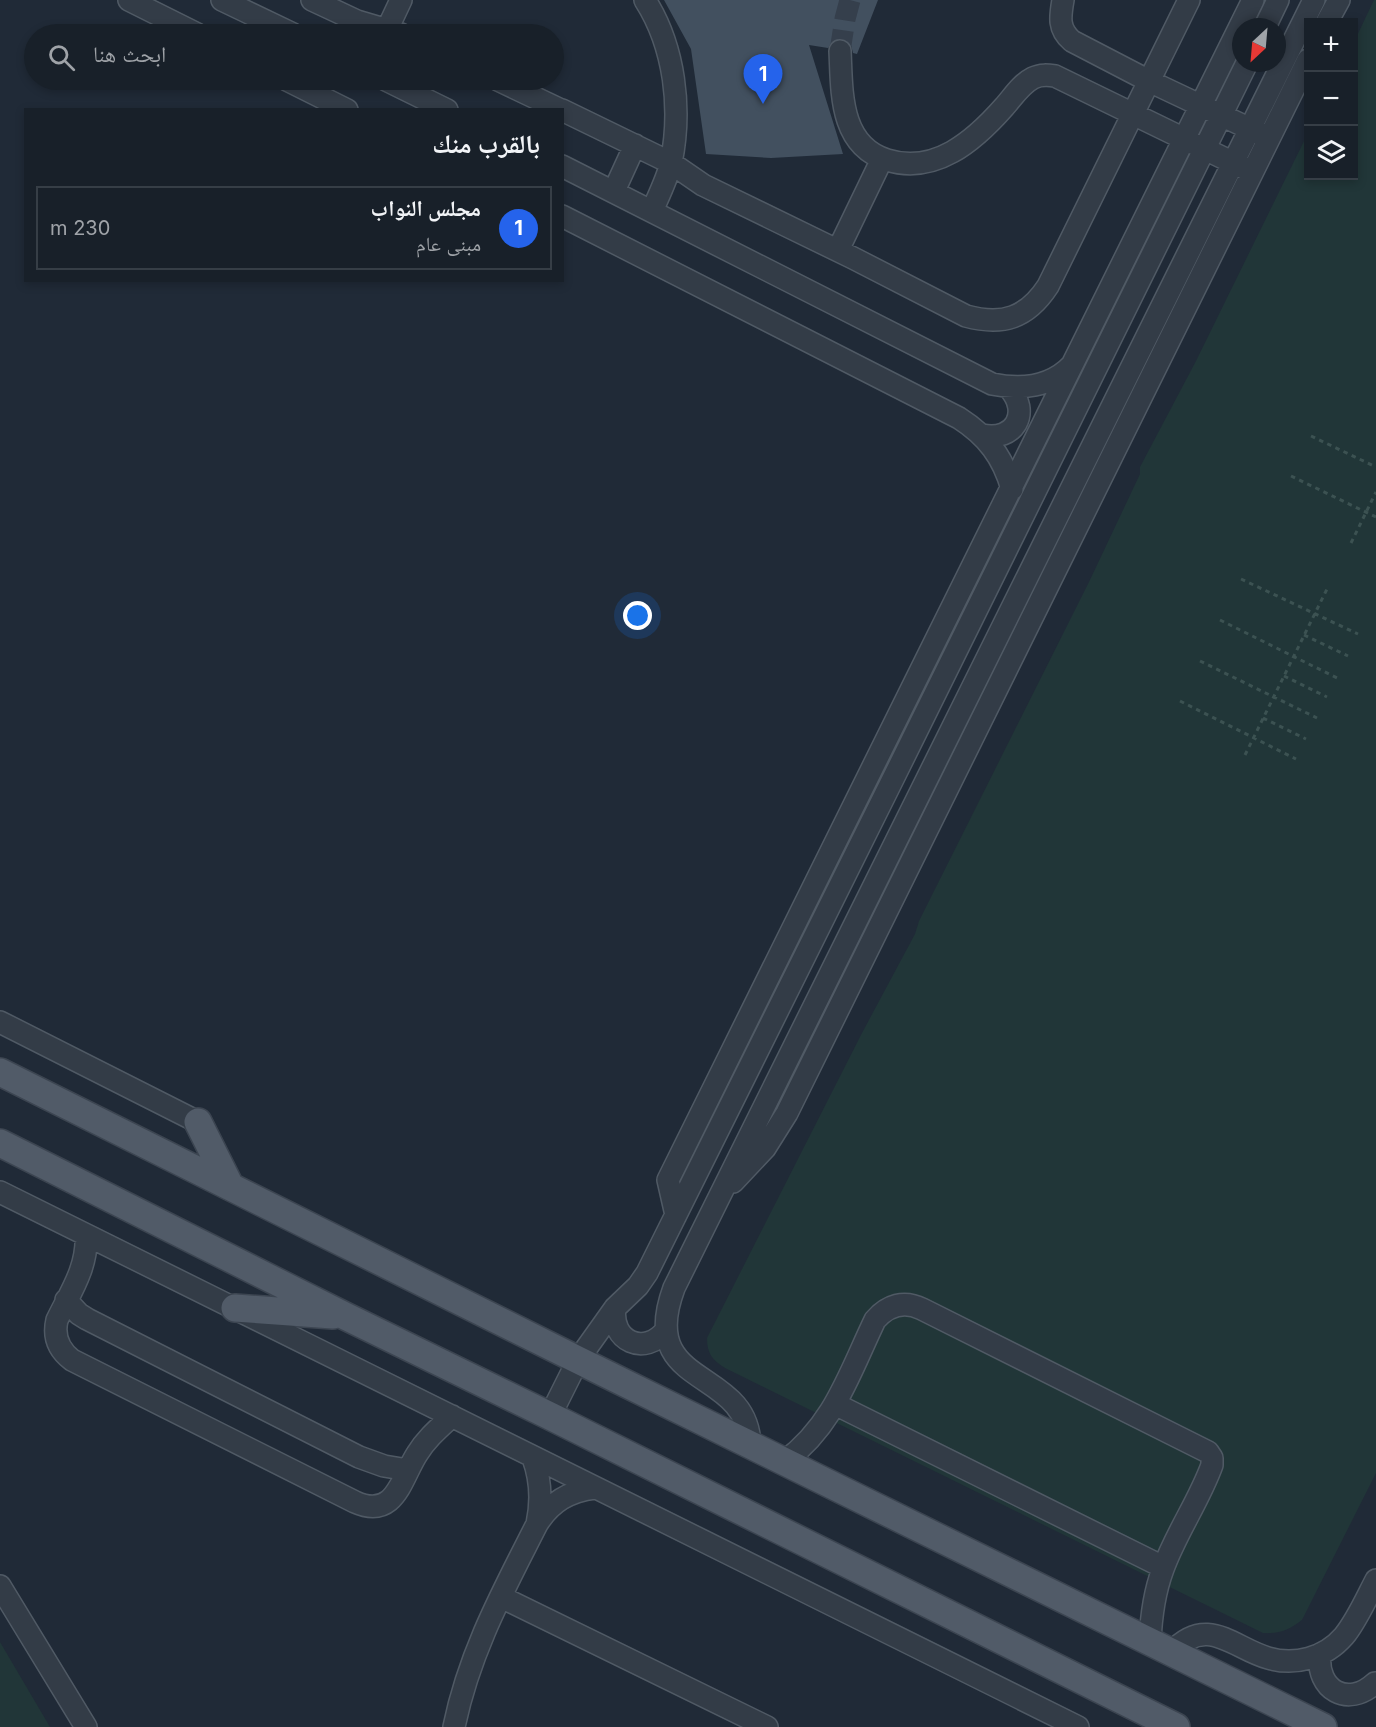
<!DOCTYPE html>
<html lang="ar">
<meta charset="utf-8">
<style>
:root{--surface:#182029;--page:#252d35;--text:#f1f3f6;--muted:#9fa3a8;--line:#363e46;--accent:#2563eb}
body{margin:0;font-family:Inter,"Noto Naskh Arabic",sans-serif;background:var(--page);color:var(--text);direction:rtl}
.controls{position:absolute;right:18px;top:18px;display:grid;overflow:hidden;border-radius:0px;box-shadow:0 3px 9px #0003}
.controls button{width:54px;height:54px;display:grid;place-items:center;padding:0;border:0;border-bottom:2px solid var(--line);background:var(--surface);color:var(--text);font:30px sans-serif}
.compass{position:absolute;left:1232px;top:18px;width:54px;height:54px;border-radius:50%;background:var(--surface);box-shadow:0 3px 9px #0003;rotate:206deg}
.you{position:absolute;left:638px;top:616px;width:21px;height:21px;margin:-15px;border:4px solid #fff;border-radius:50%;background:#1a73e8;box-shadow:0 0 0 9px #1a73e833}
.badge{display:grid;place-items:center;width:39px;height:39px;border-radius:50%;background:var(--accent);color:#fff;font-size:20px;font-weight:700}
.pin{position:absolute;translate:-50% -50px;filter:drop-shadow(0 2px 3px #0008)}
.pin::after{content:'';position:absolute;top:32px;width:21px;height:18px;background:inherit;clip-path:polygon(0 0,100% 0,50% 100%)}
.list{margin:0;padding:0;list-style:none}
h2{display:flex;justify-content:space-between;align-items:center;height:78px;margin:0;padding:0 24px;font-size:26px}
h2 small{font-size:20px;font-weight:400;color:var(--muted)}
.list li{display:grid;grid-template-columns:39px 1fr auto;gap:18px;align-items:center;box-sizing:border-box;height:84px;margin:0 12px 12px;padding:0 12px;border:2px solid var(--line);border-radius:0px}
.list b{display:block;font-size:22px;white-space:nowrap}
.list p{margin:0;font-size:20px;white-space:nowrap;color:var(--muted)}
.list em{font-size:20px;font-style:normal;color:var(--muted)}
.icon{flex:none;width:33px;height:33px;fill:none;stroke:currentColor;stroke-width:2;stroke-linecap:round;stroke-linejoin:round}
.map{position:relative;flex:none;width:1376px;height:1727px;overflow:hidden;direction:ltr}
.search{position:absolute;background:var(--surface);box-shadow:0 3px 9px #0003;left:24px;top:24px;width:540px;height:66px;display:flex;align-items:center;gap:15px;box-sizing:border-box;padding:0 21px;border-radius:33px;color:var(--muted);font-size:22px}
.panel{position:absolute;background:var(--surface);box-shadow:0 3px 9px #0003;left:24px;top:108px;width:540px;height:174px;border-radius:0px;direction:rtl}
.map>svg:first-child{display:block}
</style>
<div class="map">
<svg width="1376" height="1727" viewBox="0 0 1376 1727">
<rect width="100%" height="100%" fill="#202a37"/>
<path fill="#213638" d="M1374 0H1376V1473L1302 1620C1289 1630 1280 1634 1263 1633L725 1368C712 1360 707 1353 707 1338L862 1033 915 934 919 921 1089 582 1140 474V467L1196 361 1308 133V176H1354V42Z
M0 1642 50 1727H0Z"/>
<path fill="#42505f" d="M664 0H878L857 54 853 53 851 45 846 40 840 38 833 41 828 48 809 45 843 154 771 158 706 154 691 49Z"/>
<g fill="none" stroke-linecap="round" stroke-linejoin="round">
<path stroke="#353f4c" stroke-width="21" stroke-dasharray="21 10" stroke-linecap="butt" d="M840 51 845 19 850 0"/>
<g stroke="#505a65" stroke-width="24">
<path id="minor" d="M129 0 197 34
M222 0 293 34
M312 0 357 21 401 34
M645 0C675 47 682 109 671 163 667 179 659 195 652 211
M1063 0C1060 17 1058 29 1072 41L1149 81 1263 135
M1327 22 1339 0
M1265 27 1278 0
M385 34 401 0
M840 51C842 91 839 145 887 160 935 175 974 141 1004 107 1013 97 1021 84 1033 78 1041 74 1048 75 1055 76L1246 169
M287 80 347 110
M386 80 447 110
M498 80 561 110
M562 110 671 163 703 185 853 258 966 316C1003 326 1027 318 1048 286L1189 0
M562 166 992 384C1021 390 1051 387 1072 365
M614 191 635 145
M562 216 959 418C987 436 1003 457 1012 489
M838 250 882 159
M982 435C1015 442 1031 412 1009 388
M0 1022 198 1122
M733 1182 765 1148 787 1113 1308 60
M0 1192 1078 1727
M676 1215 668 1180 1253 0
M86 1235C88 1267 70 1293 57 1320 53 1337 59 1350 72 1360L355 1502C395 1520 401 1479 417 1454 426 1439 439 1428 452 1416
M66 1300 79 1314 87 1319 359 1457 384 1466 408 1470
M615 1308C610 1341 645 1357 666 1330
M835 1404 1163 1567
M550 1416 578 1360 615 1308 638 1286 647 1273 890 785 1247 63
M750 1445C748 1365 636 1391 674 1288L1314 0
M533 1458C541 1480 542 1501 537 1524
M784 1462C834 1425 849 1374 875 1320 888 1305 904 1300 922 1309L1208 1452 1212 1458V1465C1199 1501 1176 1533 1163 1569 1154 1593 1151 1617 1150 1642
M0 1586 86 1727
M501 1597 767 1727
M1172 1652C1207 1614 1233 1648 1268 1658 1295 1666 1325 1658 1344 1636 1357 1620 1366 1599 1376 1580
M1320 1654C1316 1690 1348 1708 1375 1683
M454 1727C469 1653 503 1591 537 1524 551 1502 569 1491 595 1488"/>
</g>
<g stroke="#3c4551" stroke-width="30">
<path id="major" d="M0 1072 578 1360 1323 1727
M198 1122 230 1186
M0 1143 345 1316 550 1416 1176 1727
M235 1308 333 1315"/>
</g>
<path stroke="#3c5252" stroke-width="3" stroke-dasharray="4.5 4.5" stroke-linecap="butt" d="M1311 436 1376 467
M1291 476 1376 517
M1351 543 1376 492
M1241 579 1358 634
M1220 620 1337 678
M1304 635 1348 656
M1200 661 1317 718
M1284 676 1327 697
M1180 701 1296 759
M1263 718 1306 739
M1245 755 1328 587"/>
<use href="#minor" stroke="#333c47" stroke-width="21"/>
<use href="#major" stroke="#515b68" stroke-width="27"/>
</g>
</svg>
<div class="controls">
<button>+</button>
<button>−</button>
<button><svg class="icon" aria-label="layers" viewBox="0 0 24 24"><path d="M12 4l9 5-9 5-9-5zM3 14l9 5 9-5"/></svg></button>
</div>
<svg class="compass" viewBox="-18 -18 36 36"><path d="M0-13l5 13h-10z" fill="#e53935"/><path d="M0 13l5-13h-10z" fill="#9fa3a8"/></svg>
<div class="you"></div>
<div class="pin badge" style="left:763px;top:104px">1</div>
<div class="search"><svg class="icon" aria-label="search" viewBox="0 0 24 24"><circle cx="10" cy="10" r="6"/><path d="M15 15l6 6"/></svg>ابحث هنا</div>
<section class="panel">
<h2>بالقرب منك<small></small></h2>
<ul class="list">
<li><span class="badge">1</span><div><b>مجلس النواب</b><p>مبنى عام</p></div><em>230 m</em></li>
</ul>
</section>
</div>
